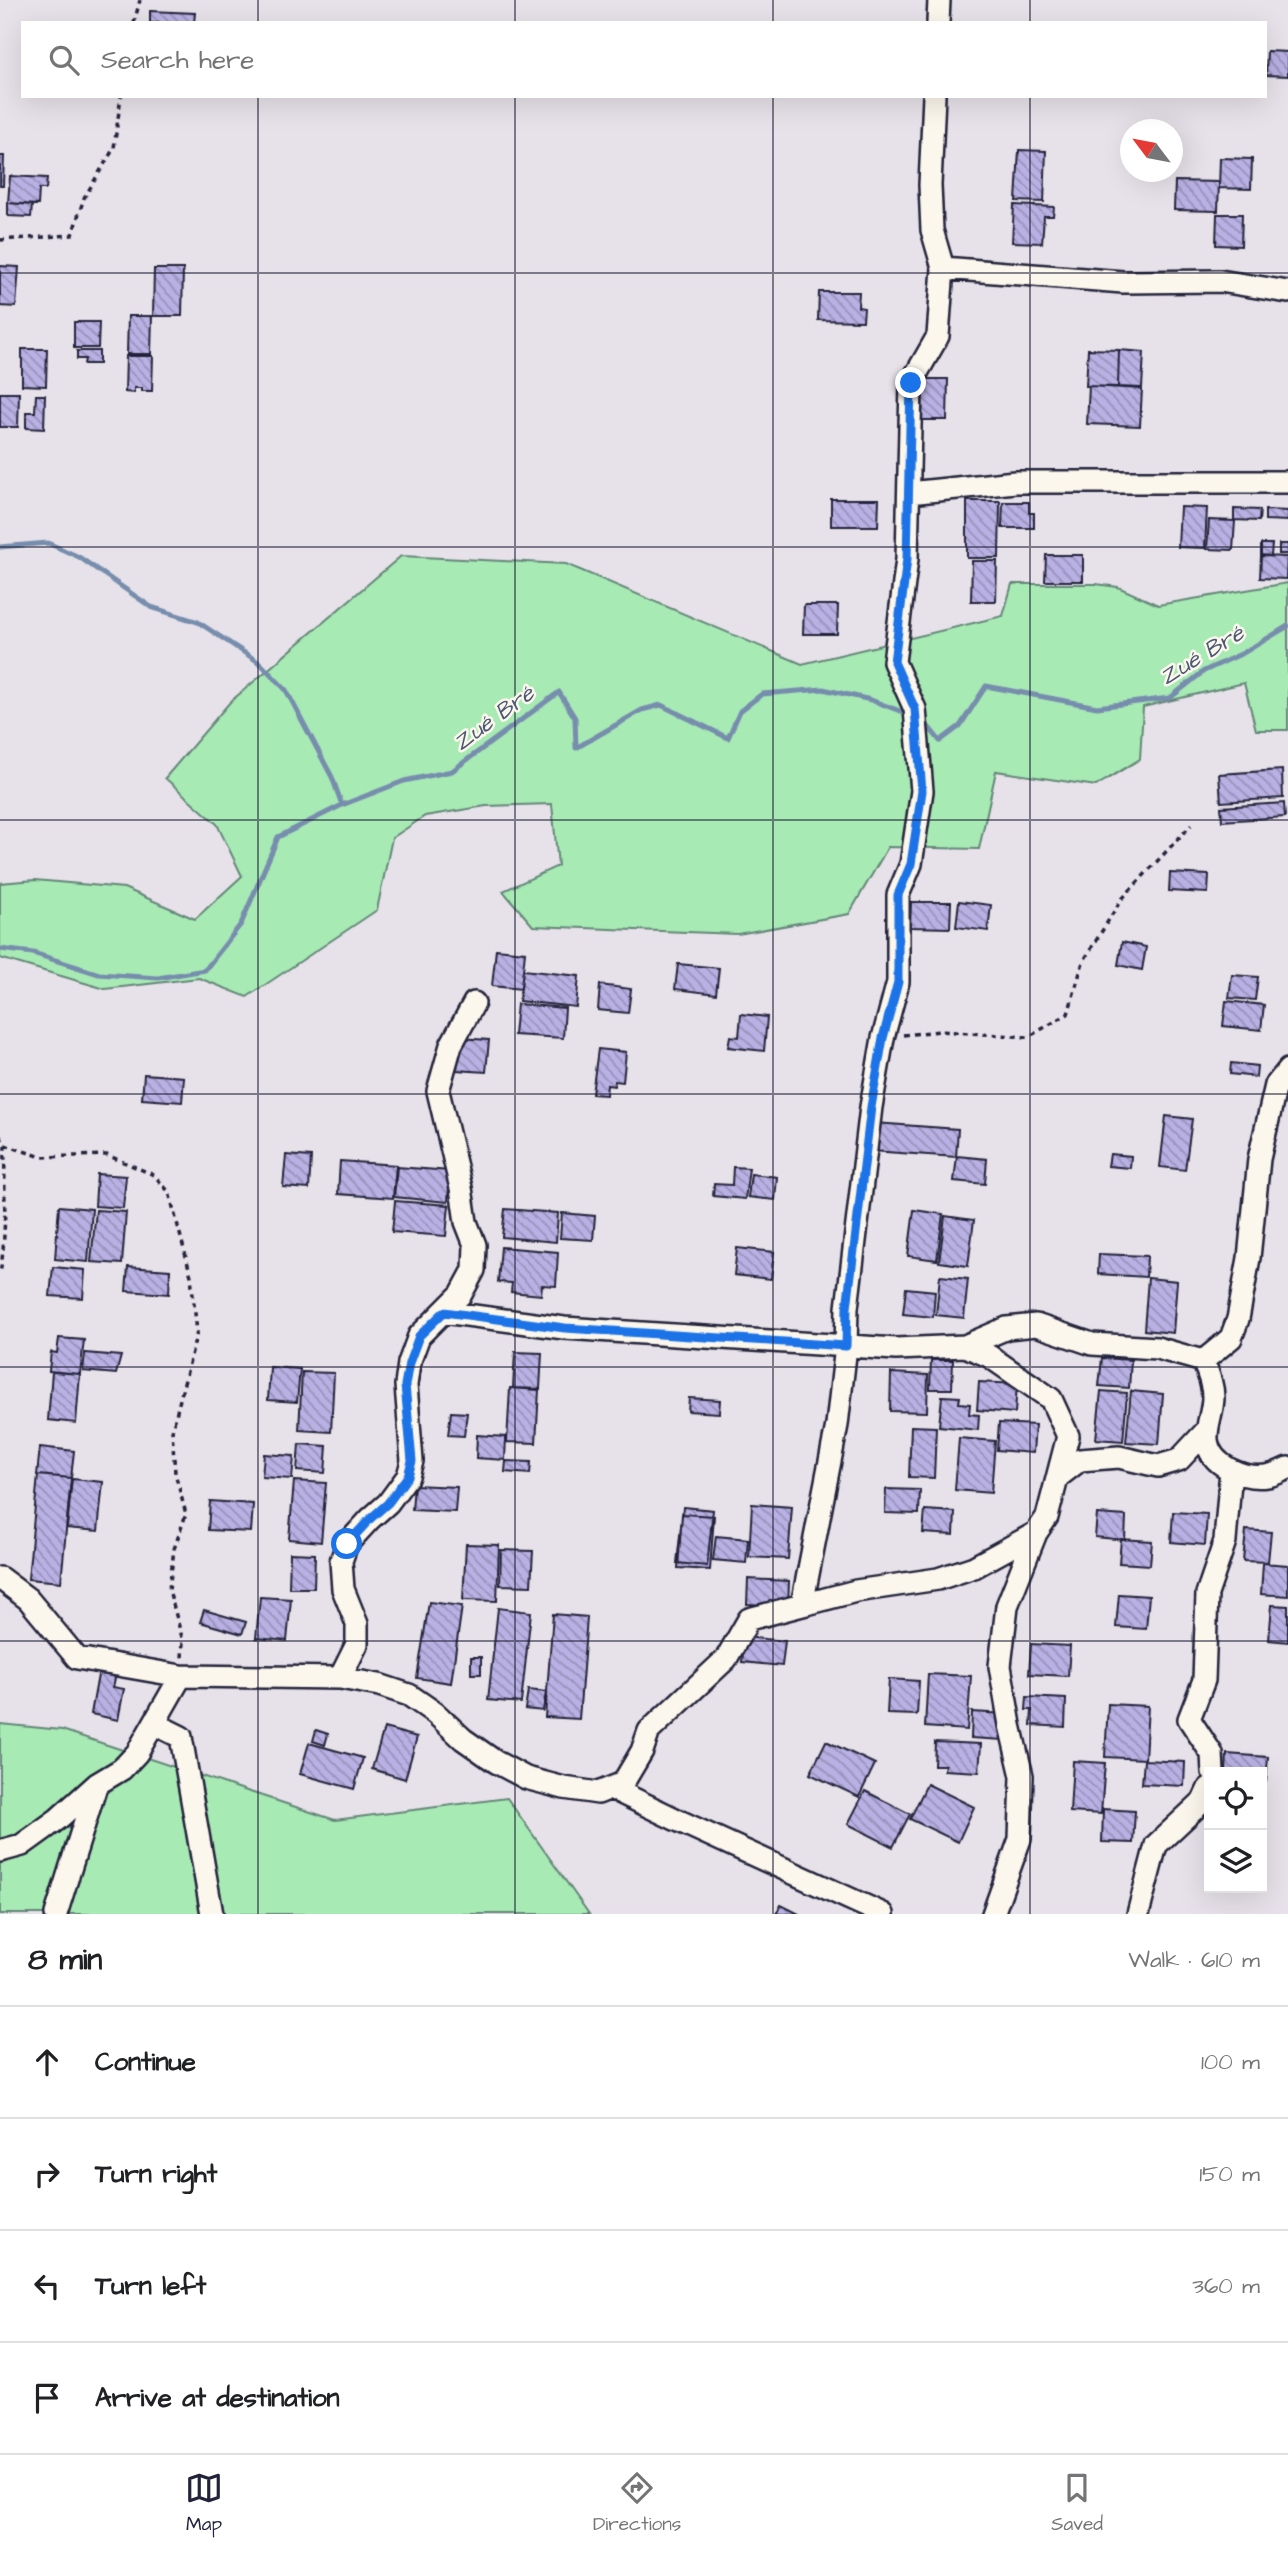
<!DOCTYPE html>
<meta charset="utf-8">
<style>
:root{--surface:#fff;--page:#f2f2f2;--text:#202124;--muted:#757577;--line:#e0e0e0;--accent:#22223b}
body{margin:0;font-family:"Architects Daughter",sans-serif;background:var(--page);color:var(--text)}
.controls{position:absolute;right:21px;bottom:21px;display:grid;overflow:hidden;border-radius:0px;box-shadow:0 7px 28px #0002}
.controls button{width:63px;height:63px;display:grid;place-items:center;padding:0;border:0;border-bottom:2px solid var(--line);background:var(--surface);color:var(--text);font:35px sans-serif}
.compass{position:absolute;left:1120px;top:119px;width:63px;height:63px;border-radius:50%;background:var(--surface);box-shadow:0 7px 28px #0002;rotate:302deg}
.stop{position:absolute;width:21px;height:21px;margin:-16px;border:5px solid #1a73e8;border-radius:50%;background:#fff}
.stop.end{background:#1a73e8;border-color:#fff;box-shadow:0 2px 7px #0008}
.list{margin:0;padding:0;list-style:none}
h2{display:flex;justify-content:space-between;align-items:center;height:91px;margin:0;padding:0 28px;font-size:30px}
h2 small{font-size:23px;font-weight:400;color:var(--muted)}
.list li{display:grid;grid-template-columns:46px 1fr auto;gap:21px;align-items:center;box-sizing:border-box;height:112px;padding:0 28px;border-top:2px solid var(--line)}
.list b{display:block;font-size:26px;white-space:nowrap}
.list em{font-size:23px;font-style:normal;color:var(--muted)}
.icon{flex:none;width:38px;height:38px;fill:none;stroke:currentColor;stroke-width:2;stroke-linecap:round;stroke-linejoin:round}
.map{position:relative;flex:none;width:1288px;height:1914px;overflow:hidden}
.search{position:absolute;background:var(--surface);box-shadow:0 7px 28px #0002;left:21px;right:21px;top:21px;height:77px;display:flex;align-items:center;gap:18px;box-sizing:border-box;padding:0 24px;border-radius:0px;color:var(--muted);font-size:26px}
.sheet{height:539px;background:var(--surface)}
nav{display:flex;justify-content:space-around;align-items:center;box-sizing:border-box;height:98px;border-top:2px solid var(--line);background:var(--surface);font-size:19px;color:var(--muted)}
nav a{display:grid;justify-items:center;gap:4px}
nav .on{color:var(--accent)}
.map>svg:first-child{display:block}
</style>
<div class="map">
<svg width="1288" height="1914" viewBox="0 0 1288 1914">
<defs>
<pattern id="building-back-hatch" width="6" height="6" patternUnits="userSpaceOnUse" patternTransform="scale(1.75)"><rect width="6" height="6" fill="#b9b1e3"/><path d="M-1 5l2 2M0 0l6 6M5-1l2 2" fill="none" stroke="#9690b9"/></pattern>
</defs>
<rect width="100%" height="100%" fill="#e7e2e9"/>
<filter id="ink" filterUnits="userSpaceOnUse"><feTurbulence type="fractalNoise" baseFrequency=".0143" numOctaves="2"/><feDisplacementMap in="SourceGraphic" scale="14" xChannelSelector="R" yChannelSelector="G"/><feConvolveMatrix kernelMatrix="1 2 1 2 8 2 1 2 1" color-interpolation-filters="sRGB"/></filter>
<g filter="url(#ink)">
<path fill="#a7eab4" stroke="#648678" stroke-width="2" d="M401 556 566 564 802 664 1003 616 1012 584H1096L1118 587 1158 605 1288 583V730H1256L1244 683 1143 707 1140 759 1096 786 996 771 979 849 888 847 849 914 738 934 533 926 503 891 558 866 552 804 486 806 425 816 392 838 377 910 247 997 199 978 105 989 0 958V883L35 880 124 888 195 919 242 876 217 824 165 778 230 702Z
M0 1724 62 1730 335 1820 507 1798 589 1914H0Z"/>
<g fill="none" stroke-linecap="round" stroke-linejoin="round">
<path stroke="#778dad" stroke-width="5" d="M0 547 48 543 79 557 151 607 198 622 260 663 286 690 332 777 342 805
M923 720 940 741 960 726 986 686 1097 707 1170 698 1204 671 1243 653 1288 626
M0 949 33 953 99 974 158 978 205 970 241 924 278 837 342 805 404 781 452 771 559 692 575 718 576 748 642 710 661 705 728 738 740 711 762 694 823 689 871 700 900 711 908 710"/>
</g>
<path fill="url(#building-back-hatch)" stroke="#22223b" stroke-width="2" d="M150 11 195 13 194 23H150Z
M1267 51 1288 52V76L1266 75Z
M1019 150 1046 151 1044 202 1016 201Z
M0 156H4L3 186H0Z
M1220 158 1252 159 1251 189 1219 188Z
M10 176 47 178 46 189H39L38 205 8 203Z
M1175 181 1219 182 1218 211 1174 210Z
M8 203 32 205 31 217 8 216Z
M1014 205 1054 207 1053 216H1044L1042 243 1012 242Z
M1217 214H1242L1241 246 1216 245Z
M0 266 19 267 16 307 0 306Z
M154 269H183L182 316H153Z
M819 292H859L858 307 864 308 863 321 818 320Z
M128 316H152L151 354H127Z
M74 322H99L98 348H74Z
M22 349H47L46 386 22 385Z
M1088 349 1119 350 1118 387 1086 386Z
M1119 350 1144 352 1142 388 1118 387Z
M77 351H99V364H84L85 359H77Z
M126 356H153L152 391H142V388H134V393L125 392Z
M923 379H948L947 420H922Z
M1089 386 1142 389 1140 426 1087 424Z
M0 393H19L18 427H0Z
M36 395H45L44 429 26 428V412H35Z
M831 499H879L878 526H831Z
M967 501H1000L999 558H967Z
M1003 502H1029V513H1034V528H1002Z
M1180 507 1207 508 1205 548 1178 547Z
M1234 509 1260 510 1259 521 1234 520Z
M1265 510 1288 511V521L1265 520Z
M1209 520 1235 521 1233 550 1207 549Z
M1261 544H1272L1271 556 1261 555Z
M1279 544H1288V554H1279Z
M1046 555H1083V581H1045Z
M1261 556 1287 557 1286 579 1260 578Z
M972 561H997L996 601H971Z
M804 605H838L837 634H803Z
M1282 770 1283 798 1221 802 1219 774Z
M1284 803 1285 817 1222 821 1221 807Z
M1170 873 1209 875 1208 893 1169 891Z
M959 901 991 905 988 931 956 927Z
M911 902H951L950 928 910 927Z
M1122 942 1146 947 1142 970 1118 965Z
M496 949 525 952 521 989 492 986Z
M678 964 719 968 716 994 675 989Z
M523 970 579 976 576 1007 519 1001Z
M1232 975 1258 977 1255 1000 1229 998Z
M600 985 631 989 628 1013 598 1010Z
M1226 1001 1264 1005 1261 1030 1223 1026Z
M517 1004 565 1008 563 1038 514 1035Z
M741 1014 767 1017 764 1051 728 1047 730 1036 739 1037Z
M459 1038 489 1040 486 1072 456 1070Z
M598 1049 626 1052 623 1082 615 1081 614 1086 607 1085 606 1095 592 1094Z
M1231 1063 1257 1066 1256 1077 1230 1074Z
M144 1074 184 1077 182 1102 142 1099Z
M1166 1116 1192 1119 1185 1170 1160 1167Z
M874 1123 958 1129 956 1157 872 1151Z
M1110 1154 1131 1156 1130 1168 1108 1166Z
M286 1155 311 1157 309 1189 283 1187Z
M957 1156 987 1159 985 1184 954 1181Z
M340 1161 396 1165 393 1198 338 1194Z
M397 1167 450 1171 448 1202 394 1197Z
M733 1167 749 1168 745 1199 713 1196 714 1184 732 1185Z
M97 1174 126 1176 123 1208 95 1206Z
M751 1174 777 1177 775 1200 748 1197Z
M395 1201 449 1205 446 1236 392 1232Z
M59 1206 92 1209 88 1262 55 1259Z
M505 1209 558 1213 556 1242 502 1237Z
M96 1210 126 1212 122 1264 91 1262Z
M914 1210 943 1214 937 1260 908 1256Z
M562 1213 595 1216 593 1240 560 1238Z
M945 1216 974 1220 968 1266 939 1262Z
M501 1247 558 1252 556 1286 542 1285 541 1295 511 1292 512 1283 498 1282Z
M737 1248 774 1252 771 1279 734 1275Z
M1099 1254 1147 1256 1146 1277 1098 1274Z
M53 1267 85 1270 83 1298 50 1296Z
M128 1267 170 1270 169 1294 126 1291Z
M940 1276 968 1279 964 1318 936 1315Z
M1148 1278 1177 1281 1173 1333 1144 1330Z
M906 1288 935 1291 933 1317 903 1314Z
M59 1338 84 1340 80 1374 49 1371 51 1352 57 1353Z
M515 1352 542 1353 540 1389 513 1388Z
M85 1353 121 1356 116 1374 83 1371Z
M1102 1358 1131 1360 1129 1388 1099 1386Z
M931 1360H953L952 1389H930Z
M270 1367 300 1369 297 1402 268 1400Z
M52 1372 80 1374 76 1423 48 1420Z
M302 1372 334 1373 331 1432 299 1430Z
M891 1373 928 1375 927 1412 890 1411Z
M979 1382 1017 1384 1015 1413 977 1410Z
M510 1388 539 1390 536 1443 507 1442Z
M1101 1391 1127 1393 1123 1441 1096 1439Z
M1131 1391 1163 1394 1159 1444 1126 1442Z
M942 1396 960 1397 959 1403 970 1404 969 1414 979 1415 978 1430 939 1426Z
M689 1398 720 1400 719 1413 688 1411Z
M451 1412 467 1413 464 1436 448 1435Z
M999 1423 1035 1425 1033 1453 997 1450Z
M911 1426 936 1427 934 1478 909 1477Z
M477 1435 506 1437 505 1460 476 1458Z
M959 1438 995 1441 991 1493 955 1490Z
M299 1444 327 1446 325 1473 297 1471Z
M40 1447 74 1451 71 1478 37 1475Z
M264 1454 294 1456 292 1479 262 1477Z
M506 1461 531 1462 530 1474 505 1472Z
M38 1475 71 1478 61 1582 28 1579Z
M72 1479 103 1482 98 1531 67 1528Z
M294 1481 326 1483 321 1542 289 1539Z
M414 1485 457 1487 455 1512 412 1510Z
M886 1489 920 1490 919 1514 885 1513Z
M210 1501 253 1504 251 1532 208 1530Z
M752 1504 792 1507 788 1559 749 1557Z
M683 1507 713 1510 707 1566 677 1563Z
M925 1510 955 1512 954 1535 923 1533Z
M1173 1512 1207 1514 1205 1545 1171 1542Z
M682 1514 714 1516 710 1570 678 1568Z
M1097 1514 1126 1516 1125 1540 1095 1537Z
M1246 1530 1271 1532 1268 1562 1243 1561Z
M716 1536 748 1539 746 1563 713 1560Z
M1121 1539 1152 1541 1150 1565 1119 1563Z
M466 1544 499 1545 497 1601 463 1600Z
M501 1550 533 1551 531 1586 500 1585Z
M290 1553 315 1554 314 1588H289Z
M1263 1563 1288 1565V1596L1261 1594Z
M748 1579 789 1581 788 1606 747 1604Z
M1119 1594 1149 1596 1146 1629 1116 1627Z
M260 1597 291 1599 287 1641 256 1638Z
M429 1602 462 1606 451 1683 417 1678Z
M1272 1605 1288 1606V1642L1269 1640Z
M498 1608 531 1612 521 1703 488 1700Z
M204 1610 246 1622 242 1634 200 1622Z
M553 1614 587 1617 579 1719 545 1717Z
M745 1637 785 1641 782 1666 742 1662Z
M1031 1644 1070 1646 1068 1676 1029 1674Z
M471 1657H481V1674H471Z
M100 1664 116 1674 113 1687 124 1689 118 1720 91 1714Z
M928 1674 971 1676 967 1730 925 1727Z
M889 1679 919 1681 917 1715 887 1714Z
M528 1690 546 1692 543 1711 525 1709Z
M1027 1697 1066 1699 1065 1727 1031 1725 1032 1710H1026Z
M1108 1704 1148 1706 1145 1759 1105 1757Z
M972 1712 1006 1714 1004 1740 971 1738Z
M384 1728 417 1737 405 1779 372 1769Z
M316 1730 328 1734 325 1745 313 1741Z
M826 1741 875 1764 859 1797 810 1774Z
M935 1742 981 1744 979 1772 944 1770 945 1765H934Z
M309 1743 363 1758 354 1789 300 1774Z
M1227 1754 1268 1757 1266 1782H1262V1772H1226Z
M1144 1760 1185 1762 1184 1786 1142 1784Z
M1073 1761 1105 1763 1101 1814 1070 1812Z
M927 1784 974 1807 958 1842 910 1819Z
M865 1791 910 1814 893 1847 848 1824Z
M1103 1809 1135 1811 1133 1843 1102 1842Z
M781 1905 799 1914H776Z"/>
<g fill="none" stroke-linecap="round" stroke-linejoin="round">
<g stroke="#22223b" stroke-width="26">
<path id="street" d="M938 23 939 0
M943 268 1123 282 1220 281 1288 292
M909 493 1015 482H1288
M444 1312 564 1328 896 1349 965 1346 1007 1328 1036 1325 1092 1344 1157 1348 1203 1361C1208 1372 1213 1384 1213 1397 1213 1412 1206 1425 1207 1440 1210 1467 1245 1479 1267 1476 1274 1475 1281 1471 1288 1468
M1203 1361 1231 1338 1238 1319 1249 1258 1259 1159 1276 1085 1288 1070
M1058 1477 1080 1460 1119 1457 1158 1466 1179 1460 1207 1430
M0 1578 28 1599 77 1658 181 1676 340 1678 379 1685 409 1695 435 1713 463 1739 496 1762 526 1778 564 1788 598 1793 623 1783 642 1751 649 1731 726 1659 749 1619 856 1591 938 1579 974 1567 1036 1533 1047 1517 1068 1436 1051 1399 989 1356 965 1346
M802 1605 837 1425 846 1346 847 1308 871 1107 883 1038 898 982V895L911 864 922 791 915 709 894 662 907 559 911 383 938 336 943 268 932 230 930 185 934 96
M340 1678 357 1644V1624L343 1589 341 1561 347 1544 370 1519 388 1503 408 1476 412 1461 406 1385 409 1363 419 1336 461 1294 474 1270 475 1245 466 1222 461 1188 438 1091 451 1045 474 1003
M155 1724 181 1737 212 1914
M1213 1772 1212 1754 1189 1719 1204 1680 1207 1594 1225 1541 1231 1470
M611 1788 677 1820 883 1914
M0 1851 22 1845 58 1819 97 1784 122 1769 137 1753 181 1676
M56 1914 96 1786
M993 1914 1020 1839 1022 1776 1010 1725 1000 1666 1007 1606 1036 1533
M1138 1914 1156 1845 1203 1801 1209 1788"/>
</g>
<path stroke="#22223b" stroke-width="3.5" stroke-dasharray="5 5" stroke-linecap="butt" d="M134 23 140 0
M0 240 72 235 84 198 114 148 121 96
M903 1035 940 1031 1028 1037 1068 1014 1083 962 1121 900 1191 825
M0 1136 5 1145C4 1188 7 1231 0 1274
M5 1145 42 1157 107 1155 154 1175 169 1192 191 1276 197 1332 172 1431 175 1473 186 1514 174 1549 169 1590 183 1641 182 1658"/>
<use href="#street" stroke="#fbf7ec" stroke-width="21"/>
</g>
</g>
<g fill="none" stroke-linecap="round" stroke-linejoin="round" filter="url(#ink)">
<path stroke="#1a73e8" stroke-width="9" d="M347 1544 370 1519 388 1503 408 1476 412 1461 405 1385 409 1363 419 1336 444 1312 565 1328 846 1346 847 1308 871 1107 883 1038 898 982V895L911 864 922 791 915 709 894 662 907 559 911 383"/>
</g>
<path fill="none" stroke="#22223b" stroke-width="2" stroke-opacity="0.55" d="M258 0V23M515 0V23M773 0V23M1030 0V23M258 96V1914M515 96V1914M773 96V1914M1030 96V1914M0 273H1288M0 547H1288M0 820H1288M0 1094H1288M0 1367H1288M0 1641H1288"/>
<g text-anchor="middle" dominant-baseline="central" stroke-width="5" stroke-linejoin="round" paint-order="stroke">
<g font-size="23" font-style="italic" fill="#4c5874" stroke="#fbf7ec">
<text transform="translate(1202 655) rotate(-31)">Zué Bré</text>
<text transform="translate(494 718) rotate(-36)">Zué Bré</text>
</g>
</g>
</svg>
<div class="controls">
<button><svg class="icon" aria-label="locate" viewBox="0 0 24 24"><circle cx="12" cy="12" r="6"/><path d="M12 2v4M12 18v4M2 12h4M18 12h4"/></svg></button>
<button><svg class="icon" aria-label="layers" viewBox="0 0 24 24"><path d="M12 4l9 5-9 5-9-5zM3 14l9 5 9-5"/></svg></button>
</div>
<svg class="compass" viewBox="-18 -18 36 36"><path d="M0-13l5 13h-10z" fill="#e53935"/><path d="M0 13l5-13h-10z" fill="#757577"/></svg>
<div class="stop" style="left:347px;top:1544px"></div>
<div class="stop end" style="left:911px;top:383px"></div>
<div class="search"><svg class="icon" aria-label="search" viewBox="0 0 24 24"><circle cx="10" cy="10" r="6"/><path d="M15 15l6 6"/></svg>Search here</div>
</div>
<section class="sheet">
<h2>8 min<small>Walk · 610 m</small></h2>
<ul class="list">
<li><svg class="icon" aria-label="ahead" viewBox="0 0 24 24"><path d="M12 20V5M6 11l6-6 6 6"/></svg><div><b>Continue</b></div><em>100 m</em></li>
<li><svg class="icon" aria-label="right" viewBox="0 0 24 24"><path d="M7 20v-9h11M14 6l5 5-5 5"/></svg><div><b>Turn right</b></div><em>150 m</em></li>
<li><svg class="icon" aria-label="left" viewBox="0 0 24 24"><path d="M17 20v-9H6M10 6l-5 5 5 5"/></svg><div><b>Turn left</b></div><em>360 m</em></li>
<li><svg class="icon" aria-label="arrive" viewBox="0 0 24 24"><path d="M6 21V4h12l-3 4 3 4H6"/></svg><div><b>Arrive at destination</b></div></li>
</ul>
</section>
<nav>
<a class="on"><svg class="icon" aria-label="map" viewBox="0 0 24 24"><path d="M3 6l6-2 6 2 6-2v14l-6 2-6-2-6 2zM9 4v14M15 6v14"/></svg>Map</a>
<a><svg class="icon" aria-label="directions" viewBox="0 0 24 24"><path d="M12 3l9 9-9 9-9-9zM9 14v-3h6M13 9l2 2-2 2"/></svg>Directions</a>
<a><svg class="icon" aria-label="saved" viewBox="0 0 24 24"><path d="M7 4h10v16l-5-4-5 4z"/></svg>Saved</a>
</nav>
